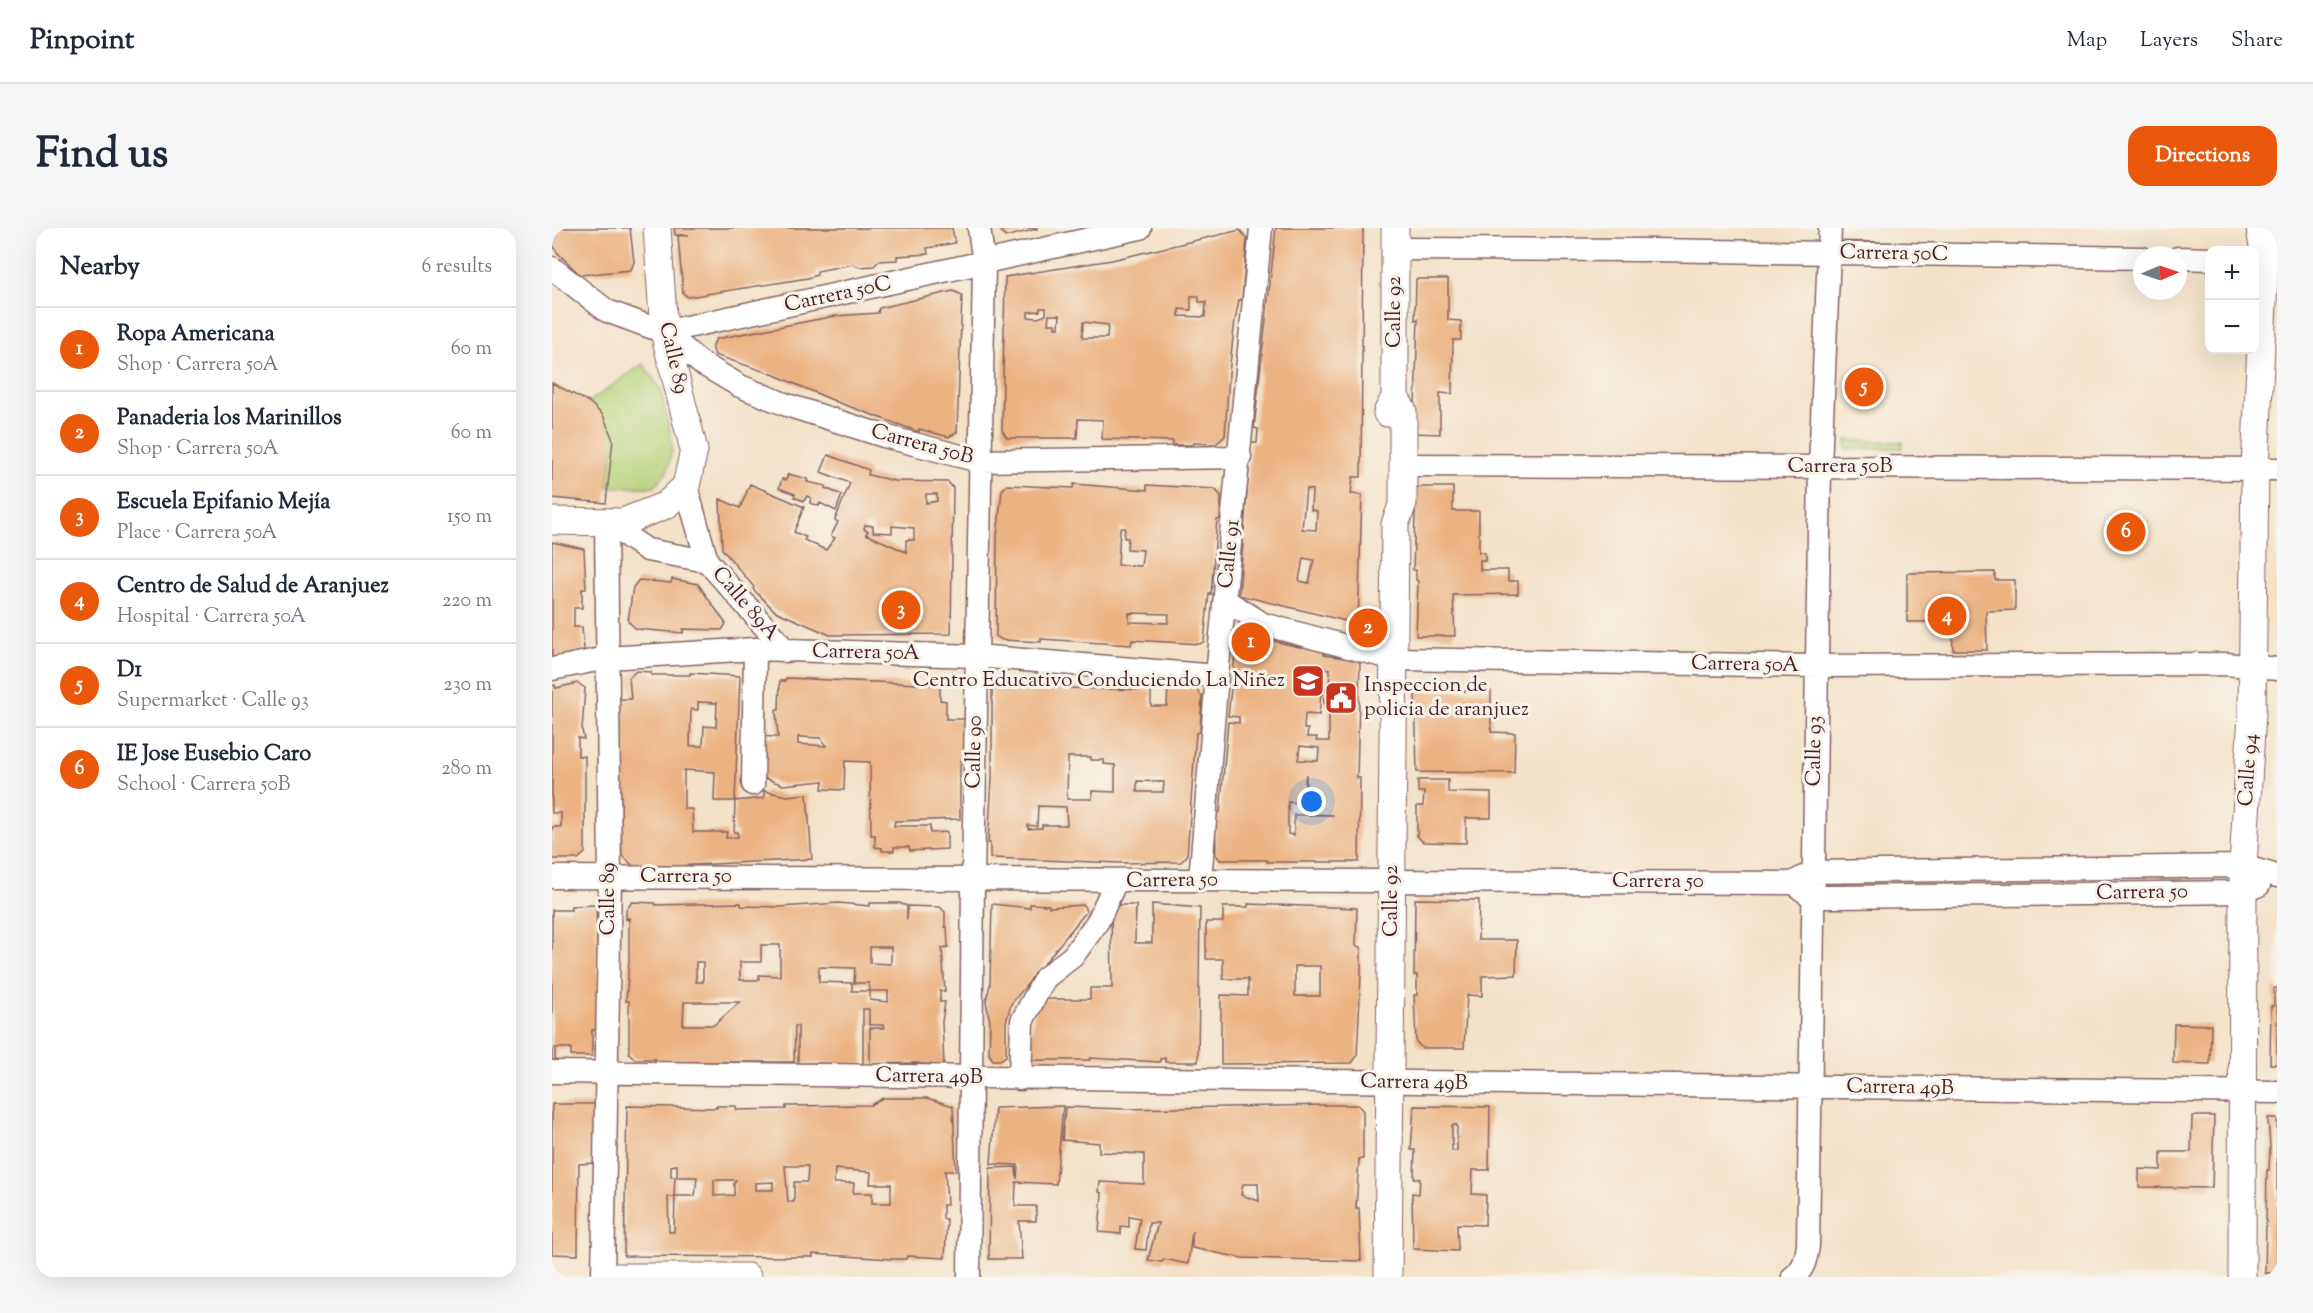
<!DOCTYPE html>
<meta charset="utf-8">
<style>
:root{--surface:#fff;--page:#f6f6f7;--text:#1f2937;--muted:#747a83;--line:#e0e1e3;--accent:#ea580c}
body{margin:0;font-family:"Sorts Mill Goudy",serif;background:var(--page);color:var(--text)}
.controls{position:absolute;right:18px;top:18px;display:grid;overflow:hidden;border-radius:12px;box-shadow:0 6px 24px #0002}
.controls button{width:54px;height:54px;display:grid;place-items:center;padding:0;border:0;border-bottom:2px solid var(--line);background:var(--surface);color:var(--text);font:30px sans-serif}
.compass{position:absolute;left:1581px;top:18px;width:54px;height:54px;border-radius:50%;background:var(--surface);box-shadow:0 6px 24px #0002;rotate:88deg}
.you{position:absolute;left:760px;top:574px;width:21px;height:21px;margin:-15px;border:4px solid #fff;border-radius:50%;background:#1a73e8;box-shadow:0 0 0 9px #1a73e833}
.badge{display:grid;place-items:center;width:39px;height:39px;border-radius:50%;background:var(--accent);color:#fff;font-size:20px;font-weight:700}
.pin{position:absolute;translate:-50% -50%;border:3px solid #fff;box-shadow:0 2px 6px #0006}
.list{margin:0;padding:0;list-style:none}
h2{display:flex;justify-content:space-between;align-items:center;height:78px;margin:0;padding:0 24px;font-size:26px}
h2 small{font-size:20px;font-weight:400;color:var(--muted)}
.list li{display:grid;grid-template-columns:39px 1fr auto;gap:18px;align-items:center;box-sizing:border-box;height:84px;padding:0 24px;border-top:2px solid var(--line)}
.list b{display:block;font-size:22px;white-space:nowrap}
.list p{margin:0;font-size:20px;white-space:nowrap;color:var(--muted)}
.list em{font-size:20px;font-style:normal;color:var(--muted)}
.map{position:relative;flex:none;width:1725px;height:1049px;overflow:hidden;border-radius:18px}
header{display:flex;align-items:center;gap:36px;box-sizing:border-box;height:84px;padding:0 30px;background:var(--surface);border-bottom:2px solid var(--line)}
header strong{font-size:28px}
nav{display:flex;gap:33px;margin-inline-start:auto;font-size:21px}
.intro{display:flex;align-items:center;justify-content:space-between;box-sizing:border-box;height:144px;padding:0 36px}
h1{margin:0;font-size:42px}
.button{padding:15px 27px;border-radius:18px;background:var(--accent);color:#fff;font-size:21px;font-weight:700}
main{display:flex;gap:36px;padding:0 36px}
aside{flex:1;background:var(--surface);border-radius:18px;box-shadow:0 6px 24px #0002}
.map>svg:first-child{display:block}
</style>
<header>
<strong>Pinpoint</strong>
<nav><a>Map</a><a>Layers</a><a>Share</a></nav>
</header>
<div class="intro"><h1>Find us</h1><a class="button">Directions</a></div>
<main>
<aside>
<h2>Nearby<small>6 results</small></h2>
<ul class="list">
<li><span class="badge">1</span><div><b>Ropa Americana</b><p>Shop · Carrera 50A</p></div><em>60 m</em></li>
<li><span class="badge">2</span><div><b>Panaderia los Marinillos</b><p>Shop · Carrera 50A</p></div><em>60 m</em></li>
<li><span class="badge">3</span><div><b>Escuela Epifanio Mejía</b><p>Place · Carrera 50A</p></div><em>150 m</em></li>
<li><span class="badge">4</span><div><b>Centro de Salud de Aranjuez</b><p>Hospital · Carrera 50A</p></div><em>220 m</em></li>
<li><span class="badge">5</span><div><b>D1</b><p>Supermarket · Calle 93</p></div><em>230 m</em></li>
<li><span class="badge">6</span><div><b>IE Jose Eusebio Caro</b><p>School · Carrera 50B</p></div><em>280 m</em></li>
</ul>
</aside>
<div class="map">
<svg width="1725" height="1049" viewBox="0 0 1725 1049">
<rect width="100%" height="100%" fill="#f7f3e8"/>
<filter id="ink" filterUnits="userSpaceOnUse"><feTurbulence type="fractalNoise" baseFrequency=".0167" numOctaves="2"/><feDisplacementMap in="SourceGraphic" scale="12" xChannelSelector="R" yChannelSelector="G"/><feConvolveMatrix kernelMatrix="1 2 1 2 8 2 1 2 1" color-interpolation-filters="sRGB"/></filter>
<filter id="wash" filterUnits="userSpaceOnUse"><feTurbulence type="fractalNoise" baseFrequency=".008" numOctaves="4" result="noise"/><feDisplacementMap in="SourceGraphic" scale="24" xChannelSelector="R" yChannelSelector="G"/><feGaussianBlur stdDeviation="1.35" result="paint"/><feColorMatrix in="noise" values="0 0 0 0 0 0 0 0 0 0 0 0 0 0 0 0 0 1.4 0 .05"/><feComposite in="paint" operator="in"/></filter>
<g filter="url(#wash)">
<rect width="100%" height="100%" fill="#f3e2c8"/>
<path fill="#b5d278" stroke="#807852" stroke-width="1.5" d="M91 136 109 162 121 219 115 244 102 259H56C60 220 67 204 37 174Z
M1294 212 1351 214V220L1295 221Z"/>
<g id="blocks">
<path fill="#ebb282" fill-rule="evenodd" d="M0 0H78L82 34 79 42 28 47 5 24 0 16Z
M122 0H400L403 15 375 20 376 26 345 28V32L327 33 322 38 307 39 301 36 265 43V47L256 50 136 69 131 65 126 8 137 7H123Z
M447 0H485V1L453 9Z
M724 0H811L809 249H801L799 266 810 267 806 396 687 367 698 224 699 215H705L706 201 702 200ZM754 261 760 262 759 282 765 283 764 302 750 301ZM751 330 762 332 757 355 747 353Z
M688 2 695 11 690 72H687L683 92 677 145 673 208 664 216 641 215V217H621V213L550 211 551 192 526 191 525 210H455L450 202 453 49 560 32ZM639 68H647V74H654L653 89 627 88V81L639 82ZM488 80H494V87L486 90 476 89V84L488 83ZM497 87H508L507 100H503V96H496ZM531 94 556 97 555 110H530Z
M864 51H896V92L909 93V112H901L900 166 888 165V206L862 205 866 91 863 92Z
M401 63 410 67 405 204 397 209 367 201V204L285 174 220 146 163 127 160 119 164 111 283 88 326 85 327 80Z
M0 155 37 174 51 187 61 212 54 275 0 270Z
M276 227 317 242 316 247 343 253 396 254 401 260 399 406 278 407 223 383 201 361 202 359 170 321 168 271 188 280 198 256 252 279 242 304 254 309 252 312 274 322 283 310 279 308 286 294 283 292 298 255 269 244ZM374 266H385V273L374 275ZM313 297 321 298V304L340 305V298L362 300V312H354V324L314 306 316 303 312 301Z
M236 246 256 251 255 254 274 258 273 260 290 267 284 283 268 275 267 278 258 275 259 270 255 268 252 273 242 269 243 266 227 260 230 251 234 252Z
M522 256 595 262V257L663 261 669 268 668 291 665 292 659 366 657 365 652 413 648 416 580 412 579 417 489 411V414L450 412 444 408 445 309 450 262 455 257 521 260ZM568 300H573L572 310H576L575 321 591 322 589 338 566 337ZM577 385 617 386 616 395 577 394Z
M864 259H901V283H927V324L933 325V333L928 332V342H956V353H966V366L901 367 903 408H864L866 353 864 352V342H861Z
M0 314 32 321 34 361H30V380H22V399H30L32 422 20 429 0 430Z
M1443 344V352H1463V382L1434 383 1435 422H1401L1400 394H1355V345Z
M120 351 146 356 174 396 170 402 131 401V405L84 401 76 393 81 359 87 352 119 355Z
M688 405 747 419H772V427L808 432 805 550H808L807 634H715V632H668L664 627 663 585 668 584 676 494 687 495V489L676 488 685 408ZM771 440 778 441 777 459H775L771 464 772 475 777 478V513H764L765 509H755L756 501H752L753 486 767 487ZM748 518 767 520 766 533 746 532ZM754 546V586L782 587H742V607L736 606V574L751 575Z
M84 443 99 444V447H138V445L188 448 183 573H162L163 544 132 542V581H140L141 604H175L174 610 186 609 185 604H182L183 573 212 570V563L235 568 255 566 260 631 83 640 70 627 66 471H79L77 450ZM146 474 165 475 164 499 152 498 151 518H138L139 481 146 482Z
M234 450 388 457V472L394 473V491H415L413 521 408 536V591L343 593 342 598H378V605L395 604V621L358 623 357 619H342V623H330V620L323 619V607H319L318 534 293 533 292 562 270 561 271 553 231 557 207 548 203 508 226 509 224 482H227L228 453H233ZM246 509 269 510 274 518 246 516Z
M26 455 33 460 30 502 32 511 26 510V528H33V625L26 631H0V599H9V585H0V458L3 457 4 460Z
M440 455 517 456V460L599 462V478H615L616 460 644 461 650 468 648 504 644 505 635 628 629 634 570 635 438 630V615H436L440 551ZM516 529H539V532H552V536L563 537V564L540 563V571H515ZM585 553 612 554 611 564H585ZM486 578 514 579 515 597H490V600L476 601V597L485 598Z
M863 463H939V504L963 505 962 545 865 544Z
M866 552H896V564L939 565V590H914V615L871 614 865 608V578H871L872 564H866Z
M863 671 927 672 926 712H965L964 747 930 748V768L915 767 912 820H870L864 814 862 767H865V747H862Z
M80 674 103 675 104 677 189 675V678L228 679 286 675 318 678V675H347L355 678V692L356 678 388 679 393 684V699H395L396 719 390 720 393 764 388 763V774H393L390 794 392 838 363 835 318 836V800H332L331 797H317V781H311V836L246 835V798H243L242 834H103V831H83L77 825V773H74L77 734V690L74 691V682ZM209 717H228V748L207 747V752H188V734H209ZM318 719H339V736L318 735ZM144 734H151V754H144ZM267 739 303 740 302 755H317L318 763H336V774L318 772V763H300V755L267 754ZM132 774H188L162 797H131Z
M440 676 478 680V676L497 677V679L532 677 534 684 459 776 454 794V828L448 832H441L437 826 438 794 434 773 438 757Z
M600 676 648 680 646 834H613V830L608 831V834L538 830V832H476L484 771H538V760H560L559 677H584L583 715H600Z
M696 676 805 680 804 718 809 719V747L805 828 800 835 669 836V767L696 768V751H671V731H654V694H671V679H696ZM743 738H768V768H743Z
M44 677 47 783 46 802H40V828H19V820H3V833H0V682H19V678Z
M1722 760H1725V836H1718L1719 778H1722Z
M1622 796 1659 797 1658 836 1621 835Z
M331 870H375L401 878 404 943H393L395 977H391V991H395L393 1030 355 1028 354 1031H339L261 1026V1029H242L72 1028 75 878 165 880 164 878H184L185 882 234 881V878L319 877ZM125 937V949H145L143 968H123L122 1004H117L116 969H122L123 949H119V938ZM233 938H256L255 954H242V974H236ZM283 941 319 944 318 956H339V975H320V965H301L302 955H282ZM162 952H184L182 955V967L162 968ZM221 954V962H203V955Z
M0 876H49L44 935 27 936 26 1027 0 1026Z
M775 877H806L811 883V931H807L804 980H807L809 1033 690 1030 640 1020V1003L636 1036 612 1031 610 1034 596 1032 606 995H597L594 1022 583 1021 588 990 577 988V999L569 998V1006L547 1004 550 965 547 964 548 954 592 956V926L547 924V915L510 912 513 879 572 881ZM691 956H706L707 973 689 967Z
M511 878 504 956 464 954 463 978H484V993H467L470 1031H437L438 940 464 939 465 951 466 937 439 936 443 880Z
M862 878 938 879 937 942H921L920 966 934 967 933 997 905 996 906 1023 861 1021 860 965 867 966 868 951 862 950 863 922H859ZM900 897H905V923H900Z
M1640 888H1662L1660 960 1587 959V941L1609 942V924H1639Z
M1716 890H1725V1045H1713L1715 942H1717L1718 919Z"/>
</g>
</g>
<g filter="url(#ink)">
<use href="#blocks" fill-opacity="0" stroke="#856362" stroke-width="1.5"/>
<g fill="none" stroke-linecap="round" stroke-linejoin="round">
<g stroke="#856362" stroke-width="25">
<path id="minor" d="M842 21 1100 22 1590 30
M1626 30 1658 31
M0 40 55 83 112 104 588 0
M112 104 149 135 188 158 235 177 332 208 427 233 688 229
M851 237 1725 241
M134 258 155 333 234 423
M54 294 95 322 155 333
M673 372 711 396 842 431 1264 438 1674 436 1725 441
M0 441 55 430 203 421 424 428 665 448
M201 556 203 421
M0 649 1240 655 1261 644 1691 638 1725 648
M648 652 665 448 709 0
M1249 661 1261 669H1283L1690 664 1707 657
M0 844 1725 864
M468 851 470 793 493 750 521 728 546 693 564 653
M51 1049 58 649 54 294
M417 1049 421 651 432 36 427 0
M1241 1049C1252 1042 1254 1030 1256 1018L1268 239 1278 0"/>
</g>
<g stroke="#856362" stroke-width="29">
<path id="tertiary" d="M835 185 843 169V0
M0 293 71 294 114 277 134 258 142 222 112 104 105 0
M54 1049H195
M836 1049 843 296 851 275V183L843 169
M1690 1049 1691 638 1700 485 1703 241 1713 32 1708 0"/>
</g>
<use href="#minor" stroke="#fff" stroke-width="22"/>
<use href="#tertiary" stroke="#fff" stroke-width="27"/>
</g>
</g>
<defs>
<g id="school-square" transform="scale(1.725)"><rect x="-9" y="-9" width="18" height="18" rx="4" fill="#c8321e" stroke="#f7f3e8"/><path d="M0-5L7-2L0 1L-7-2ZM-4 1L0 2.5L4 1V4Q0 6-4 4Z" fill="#fff"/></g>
<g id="civic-square" transform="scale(1.725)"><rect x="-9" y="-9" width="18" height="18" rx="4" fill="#c8321e" stroke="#f7f3e8"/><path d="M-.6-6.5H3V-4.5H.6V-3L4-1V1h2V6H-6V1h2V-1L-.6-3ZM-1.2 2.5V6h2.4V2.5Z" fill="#fff"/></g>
</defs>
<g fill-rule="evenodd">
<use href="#school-square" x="756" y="453"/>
<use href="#civic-square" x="789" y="470"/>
</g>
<g text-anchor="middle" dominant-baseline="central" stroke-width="6" stroke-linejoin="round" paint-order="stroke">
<g font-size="21" fill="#4a1f2b" stroke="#f7f3e8">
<text transform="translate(1342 26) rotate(1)">Carrera 50C</text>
<text transform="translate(286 67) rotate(-12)">Carrera 50C</text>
<text transform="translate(843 84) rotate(-90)">Calle 92</text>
<text transform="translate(121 130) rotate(77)">Calle 89</text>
<text transform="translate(370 217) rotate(15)">Carrera 50B</text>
<text x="1288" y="239">Carrera 50B</text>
<text transform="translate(678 326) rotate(-84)">Calle 91</text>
<text transform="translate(193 376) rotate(49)">Calle 89A</text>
<text transform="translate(314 425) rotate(1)">Carrera 50A</text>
<text transform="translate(1193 437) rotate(1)">Carrera 50A</text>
<text transform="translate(1263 523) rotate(-89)">Calle 93</text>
<text transform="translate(423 524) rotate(-89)">Calle 90</text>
<text transform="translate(1697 542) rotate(-86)">Calle 94</text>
<text x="134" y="649">Carrera 50</text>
<text transform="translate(620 653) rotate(-1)">Carrera 50</text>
<text x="1106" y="654">Carrera 50</text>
<text transform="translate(1590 665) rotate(-1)">Carrera 50</text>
<text transform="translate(57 671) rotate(-90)">Calle 89</text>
<text transform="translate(840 673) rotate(-90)">Calle 92</text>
<text transform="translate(377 849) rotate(1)">Carrera 49B</text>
<text transform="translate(862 855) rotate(1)">Carrera 49B</text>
<text transform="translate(1348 860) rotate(1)">Carrera 49B</text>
</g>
<g font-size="21" fill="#4a1f2b" stroke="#f7f3e8" text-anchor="end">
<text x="733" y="453">Centro Educativo Conduciendo La Niñez</text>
<text x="812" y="458" text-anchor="start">Inspeccion de<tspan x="812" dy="24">policia de aranjuez</tspan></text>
</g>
</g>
</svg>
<div class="controls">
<button>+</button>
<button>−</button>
</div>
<svg class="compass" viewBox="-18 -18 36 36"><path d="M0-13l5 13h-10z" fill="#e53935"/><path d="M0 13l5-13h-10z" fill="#747a83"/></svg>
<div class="you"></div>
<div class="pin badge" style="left:699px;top:414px">1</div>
<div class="pin badge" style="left:816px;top:400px">2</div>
<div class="pin badge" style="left:349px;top:382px">3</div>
<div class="pin badge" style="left:1395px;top:388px">4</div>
<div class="pin badge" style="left:1312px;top:159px">5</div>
<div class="pin badge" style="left:1574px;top:304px">6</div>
</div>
</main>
